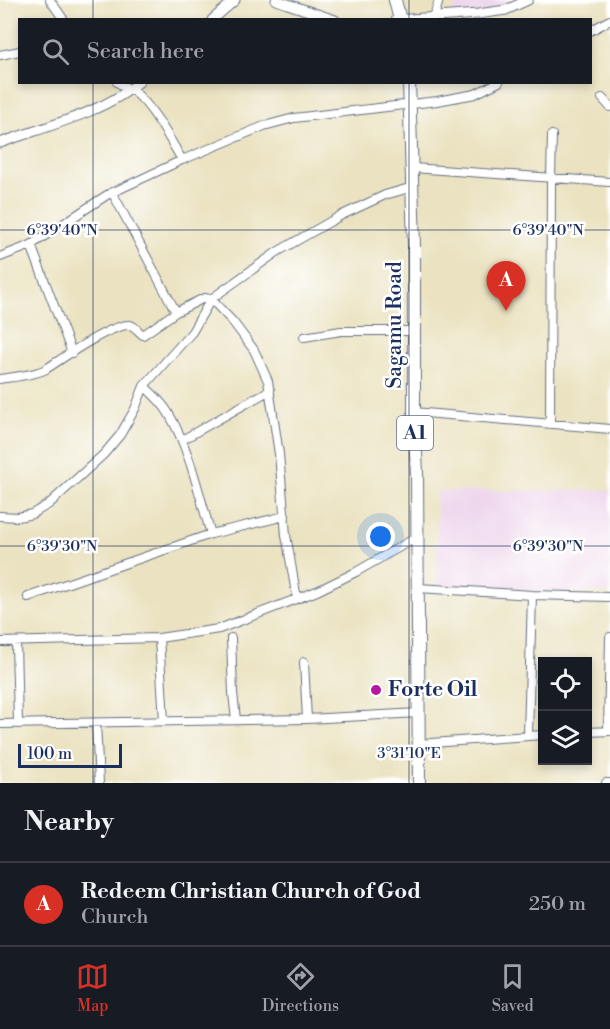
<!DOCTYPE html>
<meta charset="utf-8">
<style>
:root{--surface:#171b24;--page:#242831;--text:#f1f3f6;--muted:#9ea1a6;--line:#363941;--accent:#d93025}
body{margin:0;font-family:"Libre Bodoni",serif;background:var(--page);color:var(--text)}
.controls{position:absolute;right:18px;bottom:18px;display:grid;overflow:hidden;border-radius:0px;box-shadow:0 3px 9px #0003}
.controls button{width:54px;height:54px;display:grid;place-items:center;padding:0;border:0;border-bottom:2px solid var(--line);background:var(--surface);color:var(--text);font:30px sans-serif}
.scale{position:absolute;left:18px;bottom:15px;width:104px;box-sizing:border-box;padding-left:6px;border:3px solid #1b2f5e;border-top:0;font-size:16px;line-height:21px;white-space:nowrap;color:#1b2f5e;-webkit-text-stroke:4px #fff;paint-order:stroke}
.you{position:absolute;left:381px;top:537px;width:21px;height:21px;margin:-15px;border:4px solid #fff;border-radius:50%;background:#1a73e8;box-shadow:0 0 0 9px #1a73e833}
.badge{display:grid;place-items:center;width:39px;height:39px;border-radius:50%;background:var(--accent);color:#fff;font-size:20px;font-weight:700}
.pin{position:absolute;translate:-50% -50px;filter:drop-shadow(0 2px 3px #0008)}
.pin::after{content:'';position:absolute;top:32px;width:21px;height:18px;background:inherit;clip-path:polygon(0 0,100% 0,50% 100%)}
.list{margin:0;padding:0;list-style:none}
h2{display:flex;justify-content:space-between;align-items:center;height:78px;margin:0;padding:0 24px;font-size:26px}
h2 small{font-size:20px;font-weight:400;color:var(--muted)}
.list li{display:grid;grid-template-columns:39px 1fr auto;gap:18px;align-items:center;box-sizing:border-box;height:84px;padding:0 24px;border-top:2px solid var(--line)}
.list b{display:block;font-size:22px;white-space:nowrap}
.list p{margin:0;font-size:20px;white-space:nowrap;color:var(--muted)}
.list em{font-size:20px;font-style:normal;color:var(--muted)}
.icon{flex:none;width:33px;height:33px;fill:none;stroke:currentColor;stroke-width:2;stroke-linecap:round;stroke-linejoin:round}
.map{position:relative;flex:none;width:610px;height:783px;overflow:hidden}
.search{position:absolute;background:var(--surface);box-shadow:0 3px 9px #0003;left:18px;right:18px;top:18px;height:66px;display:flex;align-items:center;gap:15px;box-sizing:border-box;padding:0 21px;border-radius:0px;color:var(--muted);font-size:22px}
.sheet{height:162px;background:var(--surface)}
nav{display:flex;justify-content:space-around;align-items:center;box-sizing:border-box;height:84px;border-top:2px solid var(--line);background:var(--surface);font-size:16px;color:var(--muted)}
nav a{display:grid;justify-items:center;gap:3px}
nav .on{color:var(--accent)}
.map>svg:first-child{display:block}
</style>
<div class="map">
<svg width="610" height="783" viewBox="0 0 610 783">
<rect width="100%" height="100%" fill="#fff"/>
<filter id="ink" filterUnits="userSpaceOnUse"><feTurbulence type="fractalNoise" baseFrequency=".0167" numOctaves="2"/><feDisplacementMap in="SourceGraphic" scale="12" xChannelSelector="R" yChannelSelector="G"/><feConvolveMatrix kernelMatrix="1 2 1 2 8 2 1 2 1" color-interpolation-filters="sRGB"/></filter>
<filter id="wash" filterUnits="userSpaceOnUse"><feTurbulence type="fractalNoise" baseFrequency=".008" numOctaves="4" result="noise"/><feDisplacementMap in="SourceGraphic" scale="24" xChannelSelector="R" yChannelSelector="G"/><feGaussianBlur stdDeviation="1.35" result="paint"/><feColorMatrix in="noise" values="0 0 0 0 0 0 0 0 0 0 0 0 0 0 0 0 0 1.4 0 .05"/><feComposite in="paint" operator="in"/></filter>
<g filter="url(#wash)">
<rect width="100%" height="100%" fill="#eae2c0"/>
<path fill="#ecd1ea" d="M456 0H521L506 10 451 17Z
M610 490V592L437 588V491Z"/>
</g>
<g filter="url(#ink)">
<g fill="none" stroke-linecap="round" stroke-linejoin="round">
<g stroke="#636e80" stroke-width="10">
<path id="minor" d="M50 0 64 20
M433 20 439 0
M590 31 610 20
M0 55 20 51
M117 82C121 85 126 87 130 89 149 100 171 141 182 160
M602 98 610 107
M413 168 610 182
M112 192 176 312
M31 245 72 353
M0 257 31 245 107 195 182 160 264 126 294 118 437 101 475 94 499 82
M304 337 341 331H413
M0 379C12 377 36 375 46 369 63 358 108 326 128 325 134 324 138 332 143 335L176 312 204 298 211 299 233 322 254 350 268 381 279 454 286 535 297 599
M144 386C153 394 163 403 169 414 190 450 199 495 211 534
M414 412 610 429
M550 424 551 179 552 135
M182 440 270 390
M0 516 18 517 32 514 49 504 104 454 120 435 135 409 144 386 192 332 211 299 277 252 340 216 385 195 413 187
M418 588 532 595 610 597
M28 597 211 534 285 516
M159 638 164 721
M231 638 233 693 236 720
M0 642 159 638 219 629 317 591 356 572 417 537
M16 643 18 724
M304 662 307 719
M96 723 99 783
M0 724 307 719 419 713
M608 731 610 637
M588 732 610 731
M528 736 532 595
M418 744 542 735
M606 783H610"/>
</g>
<g stroke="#636e80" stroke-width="11">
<path id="tertiary" d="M276 0 335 20
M212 20 235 0
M396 20 478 14 506 10 528 0
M0 143C43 127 106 112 139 82"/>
</g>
<g stroke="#636e80" stroke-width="14">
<path id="trunk" d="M395 0 400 20
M409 82 414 246V412L417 474 419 783"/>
</g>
<use href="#minor" stroke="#fff" stroke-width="8"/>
<use href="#tertiary" stroke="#fff" stroke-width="9"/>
<use href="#trunk" stroke="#fff" stroke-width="12"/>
</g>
</g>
<path fill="none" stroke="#1b2f5e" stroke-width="1.5" stroke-opacity="0.45" d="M93 0V20M409 0V20M93 82V783M409 82V783M0 230H610M0 546H610"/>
<circle fill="#b5179e" stroke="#fff" stroke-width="2" cx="376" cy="690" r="6"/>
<g text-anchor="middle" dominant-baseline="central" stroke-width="5" stroke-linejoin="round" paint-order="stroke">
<rect fill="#fff" stroke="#5f6d8e" stroke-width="1.5" x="397" y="416" width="36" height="34" rx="4.5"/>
<g font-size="20" font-weight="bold" fill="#1b2f5e">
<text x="415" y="433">A1</text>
</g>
<g font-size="21" fill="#1b2f5e" stroke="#fff">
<text transform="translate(395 325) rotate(-90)">Sagamu Road</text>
</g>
<g font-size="21" font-weight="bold" fill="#1b2f5e" stroke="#fff" text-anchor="start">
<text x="388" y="690">Forte Oil</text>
</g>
</g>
<g font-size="15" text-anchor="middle" fill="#1b2f5e" stroke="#fff" stroke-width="5" stroke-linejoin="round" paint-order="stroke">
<text x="62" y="235">6°39'40"N</text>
<text x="548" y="235">6°39'40"N</text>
<text x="62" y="551">6°39'30"N</text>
<text x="548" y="551">6°39'30"N</text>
<text x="409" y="758">3°31'10"E</text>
</g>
</svg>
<div class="controls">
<button><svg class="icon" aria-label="locate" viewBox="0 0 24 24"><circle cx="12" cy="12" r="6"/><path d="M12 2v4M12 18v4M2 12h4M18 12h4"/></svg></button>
<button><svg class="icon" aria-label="layers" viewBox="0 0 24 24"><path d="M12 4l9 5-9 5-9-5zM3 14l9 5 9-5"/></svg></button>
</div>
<div class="scale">100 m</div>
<div class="you"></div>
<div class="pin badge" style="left:506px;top:311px">A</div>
<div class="search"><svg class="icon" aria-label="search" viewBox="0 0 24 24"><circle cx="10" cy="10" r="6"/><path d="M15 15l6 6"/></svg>Search here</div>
</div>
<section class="sheet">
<h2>Nearby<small></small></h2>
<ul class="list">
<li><span class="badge">A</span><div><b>Redeem Christian Church of God</b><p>Church</p></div><em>250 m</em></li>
</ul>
</section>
<nav>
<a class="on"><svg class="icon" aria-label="map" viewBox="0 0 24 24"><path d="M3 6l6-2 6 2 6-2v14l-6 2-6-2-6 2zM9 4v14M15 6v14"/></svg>Map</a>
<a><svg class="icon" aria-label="directions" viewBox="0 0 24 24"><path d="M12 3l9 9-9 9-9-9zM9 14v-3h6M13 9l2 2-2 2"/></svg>Directions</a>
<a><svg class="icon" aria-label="saved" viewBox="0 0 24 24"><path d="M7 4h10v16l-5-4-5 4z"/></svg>Saved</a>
</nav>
